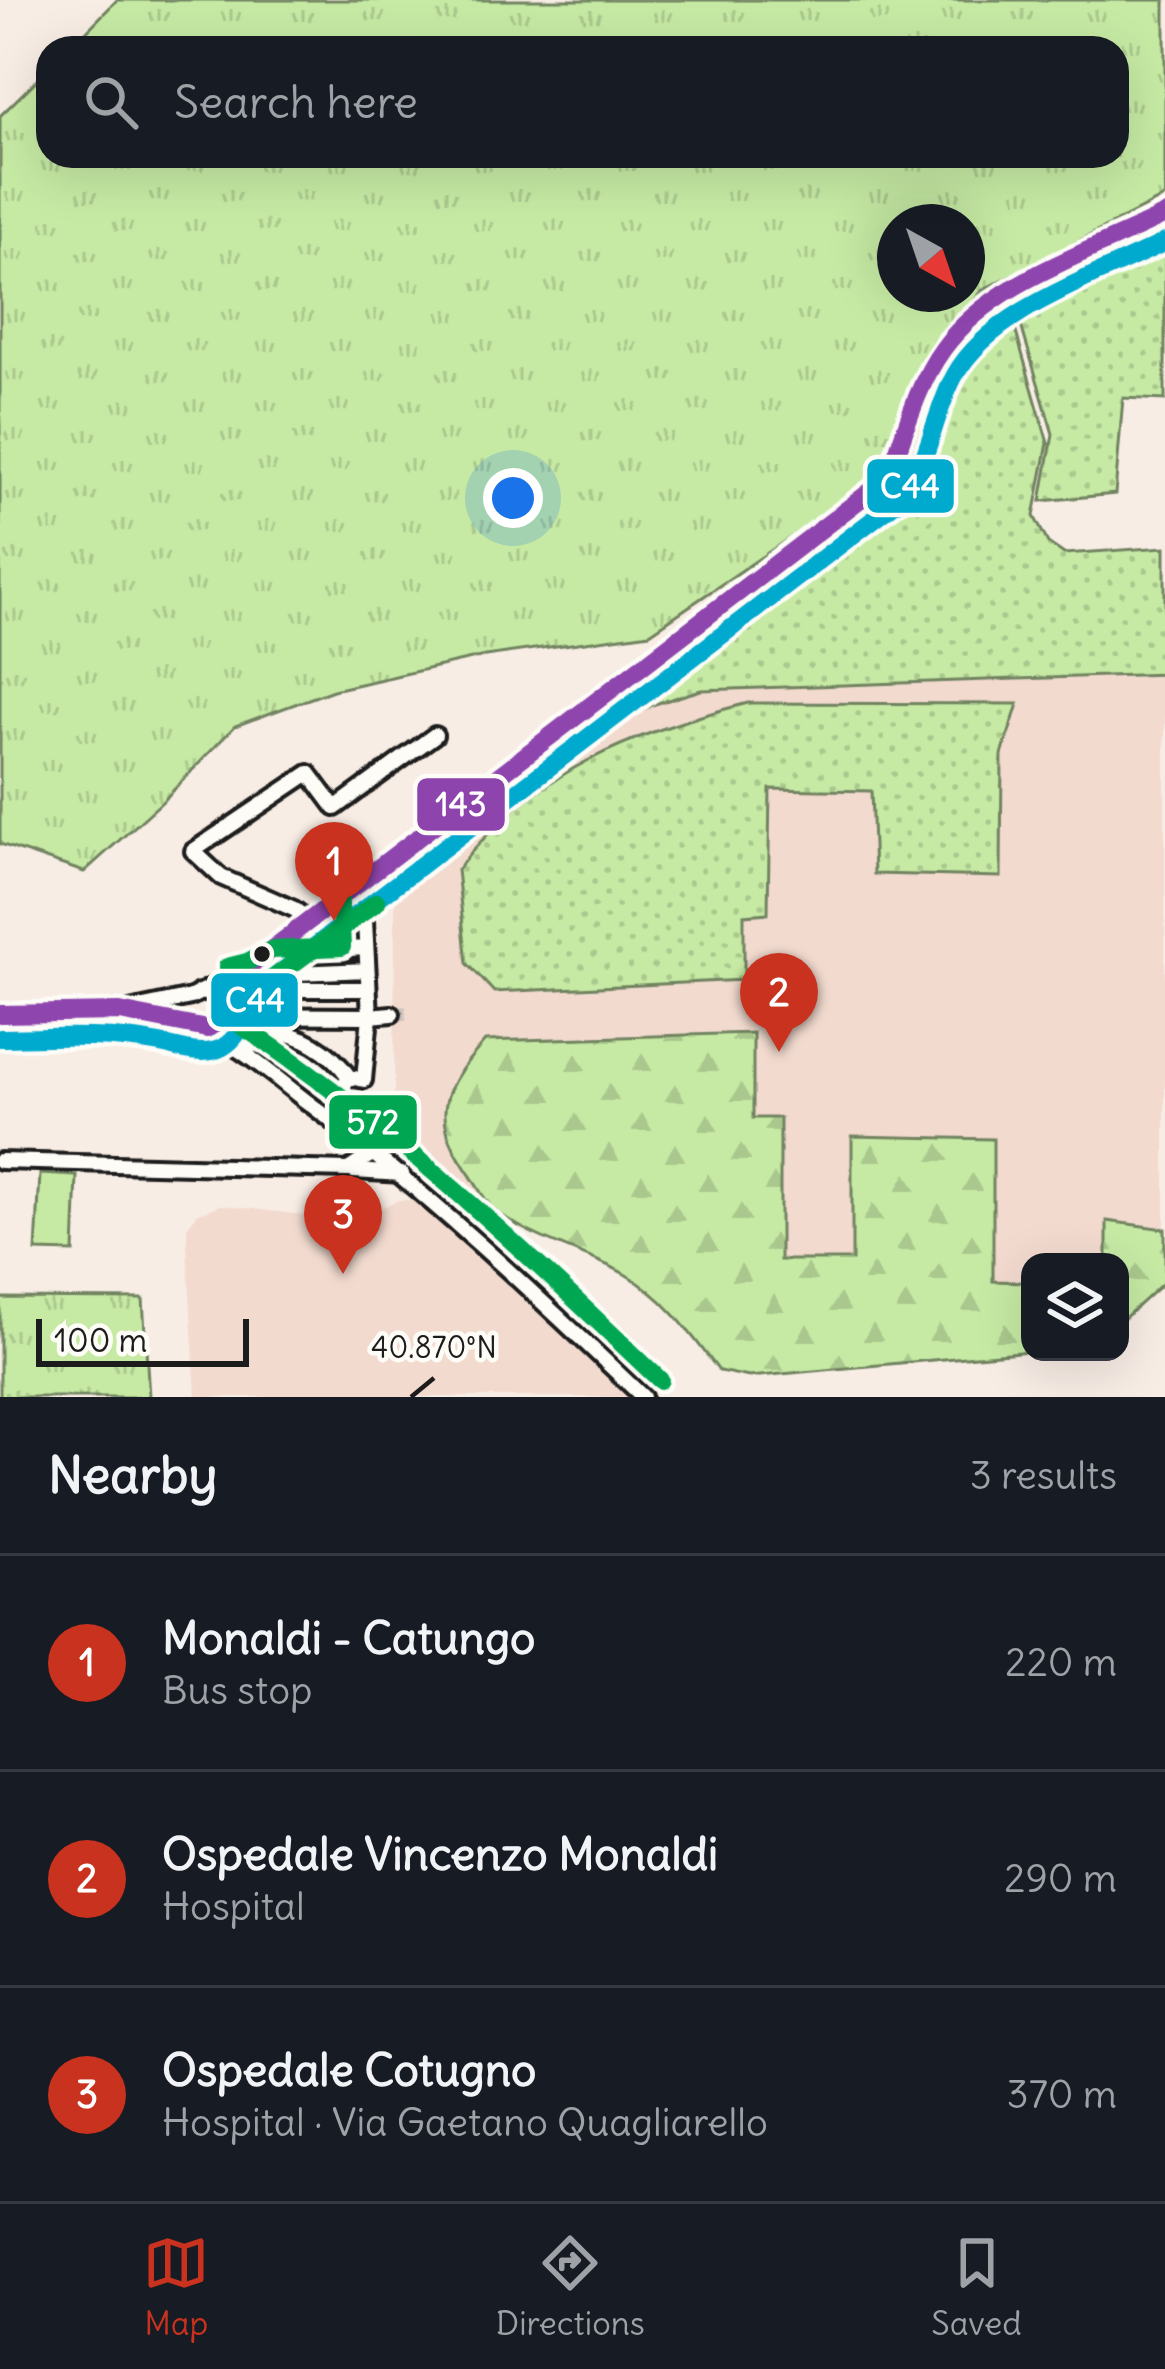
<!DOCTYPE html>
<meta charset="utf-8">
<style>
:root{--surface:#171b24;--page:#242831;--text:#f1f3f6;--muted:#9ea1a6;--line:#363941;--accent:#c8321e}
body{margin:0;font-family:Delius,sans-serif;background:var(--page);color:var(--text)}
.controls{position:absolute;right:36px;bottom:36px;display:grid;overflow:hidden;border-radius:24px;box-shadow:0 12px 48px #0002}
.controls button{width:108px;height:108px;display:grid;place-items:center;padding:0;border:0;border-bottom:3px solid var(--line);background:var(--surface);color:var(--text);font:60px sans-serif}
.compass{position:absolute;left:877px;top:204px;width:108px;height:108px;border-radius:50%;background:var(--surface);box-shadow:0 12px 48px #0002;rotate:140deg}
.scale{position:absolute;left:36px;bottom:30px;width:213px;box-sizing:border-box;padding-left:12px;border:6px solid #1c1c1c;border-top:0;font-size:33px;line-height:42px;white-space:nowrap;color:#1c1c1c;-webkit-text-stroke:9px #fdfcf7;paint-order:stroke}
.you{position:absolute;left:513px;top:498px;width:42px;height:42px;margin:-30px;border:9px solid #fff;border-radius:50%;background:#1a73e8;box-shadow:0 0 0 18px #1a73e833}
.badge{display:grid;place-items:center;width:78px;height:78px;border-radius:50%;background:var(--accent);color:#fff;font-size:39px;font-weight:700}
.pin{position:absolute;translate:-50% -99px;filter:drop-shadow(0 3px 6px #0008)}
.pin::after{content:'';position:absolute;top:63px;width:42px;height:36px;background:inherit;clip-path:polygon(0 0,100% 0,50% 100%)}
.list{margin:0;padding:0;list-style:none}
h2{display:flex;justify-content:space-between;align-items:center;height:156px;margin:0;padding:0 48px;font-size:51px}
h2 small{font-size:39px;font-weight:400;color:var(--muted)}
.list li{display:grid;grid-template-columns:78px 1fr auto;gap:36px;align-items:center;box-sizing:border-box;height:216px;padding:0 48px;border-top:3px solid var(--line)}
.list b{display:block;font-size:45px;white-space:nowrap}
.list p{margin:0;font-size:39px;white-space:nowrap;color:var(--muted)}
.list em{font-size:39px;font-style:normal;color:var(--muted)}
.icon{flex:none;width:66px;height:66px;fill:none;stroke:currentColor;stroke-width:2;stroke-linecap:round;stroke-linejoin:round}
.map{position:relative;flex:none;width:1165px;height:1397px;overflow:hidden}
.search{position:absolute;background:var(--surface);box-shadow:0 12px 48px #0002;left:36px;right:36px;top:36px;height:132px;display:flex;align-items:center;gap:30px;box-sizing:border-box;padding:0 42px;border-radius:36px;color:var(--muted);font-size:45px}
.sheet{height:804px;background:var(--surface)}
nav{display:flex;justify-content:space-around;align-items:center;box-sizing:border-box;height:168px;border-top:3px solid var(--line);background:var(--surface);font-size:33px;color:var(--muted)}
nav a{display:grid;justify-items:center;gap:6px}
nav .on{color:var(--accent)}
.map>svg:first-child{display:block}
</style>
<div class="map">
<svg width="1165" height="1397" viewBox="0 0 1165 1397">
<defs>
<pattern id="forest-firs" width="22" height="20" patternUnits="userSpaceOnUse" patternTransform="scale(3)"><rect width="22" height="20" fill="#c6eaa4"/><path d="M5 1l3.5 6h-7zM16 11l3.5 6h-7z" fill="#aac88d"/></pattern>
<pattern id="park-tufts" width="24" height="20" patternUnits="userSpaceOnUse" patternTransform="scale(3)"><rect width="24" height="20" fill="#c6eaa4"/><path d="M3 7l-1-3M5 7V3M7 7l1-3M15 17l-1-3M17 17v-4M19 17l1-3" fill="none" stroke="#aac88d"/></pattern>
<pattern id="garden-dots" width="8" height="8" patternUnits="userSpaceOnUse" patternTransform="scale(3)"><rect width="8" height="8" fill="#c6eaa4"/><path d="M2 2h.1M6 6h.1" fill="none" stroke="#aac88d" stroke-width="1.8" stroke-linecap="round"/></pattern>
</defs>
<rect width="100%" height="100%" fill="#f8ede5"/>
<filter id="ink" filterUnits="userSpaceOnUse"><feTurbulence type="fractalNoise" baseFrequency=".00833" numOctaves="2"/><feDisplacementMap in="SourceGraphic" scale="24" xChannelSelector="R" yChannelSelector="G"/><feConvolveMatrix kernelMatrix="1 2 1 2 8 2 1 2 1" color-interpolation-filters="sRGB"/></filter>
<g filter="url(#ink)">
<path fill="#f2dacf" d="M1165 674V1269L1120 1262H1030V1351L719 1371 682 1321 627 1275 551 1241 493 1208 470 1214 413 1165 412 1148 394 1115 395 900 415 854 565 751 655 704 701 690Z
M398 1200H411L421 1206 630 1397H196L187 1245V1227L197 1214 221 1205 352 1221Z"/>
<path fill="#c6eaa4" stroke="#718360" stroke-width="3" d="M348 1095 378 1096 384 1141 340 1108 347 1104Z
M40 1174 77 1176 74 1252 36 1251Z"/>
<path fill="url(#forest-firs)" stroke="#718360" stroke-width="3" d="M753 1033V1118H780V1260H852V1136L993 1139V1281L1030 1282V1351L749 1377 719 1371C692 1335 664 1295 623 1273 585 1252 524 1237 492 1207 482 1197 475 1181 466 1169 429 1114 444 1087 485 1041Z
M1107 1221 1165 1229V1281L1120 1322V1262H1107Z"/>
<path fill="url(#park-tufts)" stroke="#718360" stroke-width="3" fill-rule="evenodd" d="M117 0H1165V197L984 289 922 359 883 474 650 633 485 656 333 690 235 726 163 801 84 872 0 844V116L48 69V156H1117V48H70ZM895 222H967V294H895Z
M0 1298 143 1299 149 1397H0Z"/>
<path fill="url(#garden-dots)" stroke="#718360" stroke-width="3" d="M1165 232V400L1123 398 1115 494 1041 501 1053 434 1015 305Z
M1011 315 1048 443 1034 516 1048 543 1064 554 1165 547V674L701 690 655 704 565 751 896 489 942 373 967 345Z
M748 703 1018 704 1002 755 1001 877 874 874 871 791 770 789 768 913 744 915V980L494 992 467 963 457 870C530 773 634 732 748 703Z"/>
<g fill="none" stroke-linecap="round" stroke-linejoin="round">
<path stroke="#ccc3bd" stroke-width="14" stroke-dasharray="14 7" stroke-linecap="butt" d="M392 1014 413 1013"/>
<g stroke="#1c1c1c" stroke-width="22">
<path id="minor" d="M310 921 294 909 221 877 193 851 309 773 335 808 435 735
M274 974 367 970
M266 980 290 989H368
M230 991 268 979 302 952 366 948
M199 992 214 995 222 1011 216 1024 200 1029
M120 1012 191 997 246 969 888 478C905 436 918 387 943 349 984 289 1100 251 1165 215
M0 1014C64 1013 129 1006 191 1026 233 1039 271 1074 306 1101 426 1191 534 1293 643 1397
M222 1015 370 1016 363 883
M222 1015 249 1055
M349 1077 337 1096 264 1039 270 1031C302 1033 330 1050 349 1077L364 1080 370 1016 392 1014
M0 1161 348 1170 375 1152
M354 1171 402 1174"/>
</g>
<use href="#minor" stroke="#fdfcf7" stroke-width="14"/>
<g stroke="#fdfcf7" stroke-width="27">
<path id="bus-1" d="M0 1014 120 1012 207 1029 219 1021 226 996 246 969 888 478C904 436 916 386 943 349 993 280 1092 252 1165 215"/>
</g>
<g stroke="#fdfcf7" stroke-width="27">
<path id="bus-2" d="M0 1038C54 1037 107 1034 160 1044 180 1048 204 1058 223 1047 245 1034 248 1006 263 986L904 496C929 462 934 413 955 375 993 308 1099 276 1165 242"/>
</g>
<g stroke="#fdfcf7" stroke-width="27">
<path id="bus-3" d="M377 902 260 988 217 1010C381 1113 520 1247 660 1380
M227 967 247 962 271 950 342 947 339 884"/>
</g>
<use href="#bus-1" stroke="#8e44ad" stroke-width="18"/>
<use href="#bus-2" stroke="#00a9ce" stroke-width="18"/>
<use href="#bus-3" stroke="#00a651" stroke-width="18"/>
</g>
</g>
<path fill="none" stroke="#1c1c1c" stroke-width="4.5" d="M411 1397 434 1378"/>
<circle fill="#1c1c1c" stroke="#fdfcf7" stroke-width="4.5" cx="262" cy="954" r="10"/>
<g font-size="30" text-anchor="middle" fill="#1c1c1c" stroke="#fdfcf7" stroke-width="9" stroke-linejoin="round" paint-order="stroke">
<text x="434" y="1358">40.870°N</text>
</g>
<g stroke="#fdfcf7" stroke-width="4.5">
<rect x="865" y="457" width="91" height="58" rx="12" fill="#00a9ce"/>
<rect x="415" y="776" width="92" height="57" rx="12" fill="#8e44ad"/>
<rect x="209" y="971" width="91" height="58" rx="12" fill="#00a9ce"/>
<rect x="327" y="1093" width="92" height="58" rx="12" fill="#00a651"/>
</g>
<g font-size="33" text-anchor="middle" font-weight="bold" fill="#fff">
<text x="910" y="498">C44</text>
<text x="461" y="816">143</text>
<text x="255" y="1012">C44</text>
<text x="373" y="1134">572</text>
</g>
</svg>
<div class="controls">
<button><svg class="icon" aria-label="layers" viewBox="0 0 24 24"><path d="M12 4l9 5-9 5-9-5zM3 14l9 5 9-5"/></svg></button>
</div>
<svg class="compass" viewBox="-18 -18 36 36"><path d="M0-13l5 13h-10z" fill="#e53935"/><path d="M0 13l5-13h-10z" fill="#9ea1a6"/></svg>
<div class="scale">100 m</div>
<div class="you"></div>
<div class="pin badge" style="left:334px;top:921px">1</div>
<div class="pin badge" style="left:779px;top:1052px">2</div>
<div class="pin badge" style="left:343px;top:1274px">3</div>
<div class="search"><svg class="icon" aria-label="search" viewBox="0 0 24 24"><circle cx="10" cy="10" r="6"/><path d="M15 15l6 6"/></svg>Search here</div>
</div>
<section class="sheet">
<h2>Nearby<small>3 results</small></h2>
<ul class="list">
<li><span class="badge">1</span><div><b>Monaldi - Catungo</b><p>Bus stop</p></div><em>220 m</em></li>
<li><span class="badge">2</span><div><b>Ospedale Vincenzo Monaldi</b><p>Hospital</p></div><em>290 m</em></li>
<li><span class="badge">3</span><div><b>Ospedale Cotugno</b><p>Hospital · Via Gaetano Quagliarello</p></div><em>370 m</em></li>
</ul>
</section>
<nav>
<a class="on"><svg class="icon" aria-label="map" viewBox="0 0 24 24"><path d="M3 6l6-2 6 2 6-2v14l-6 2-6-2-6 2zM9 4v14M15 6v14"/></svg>Map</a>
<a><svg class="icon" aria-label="directions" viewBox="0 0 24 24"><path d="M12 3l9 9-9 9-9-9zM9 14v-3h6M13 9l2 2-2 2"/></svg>Directions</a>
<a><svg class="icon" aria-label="saved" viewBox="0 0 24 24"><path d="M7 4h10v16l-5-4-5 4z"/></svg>Saved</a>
</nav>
